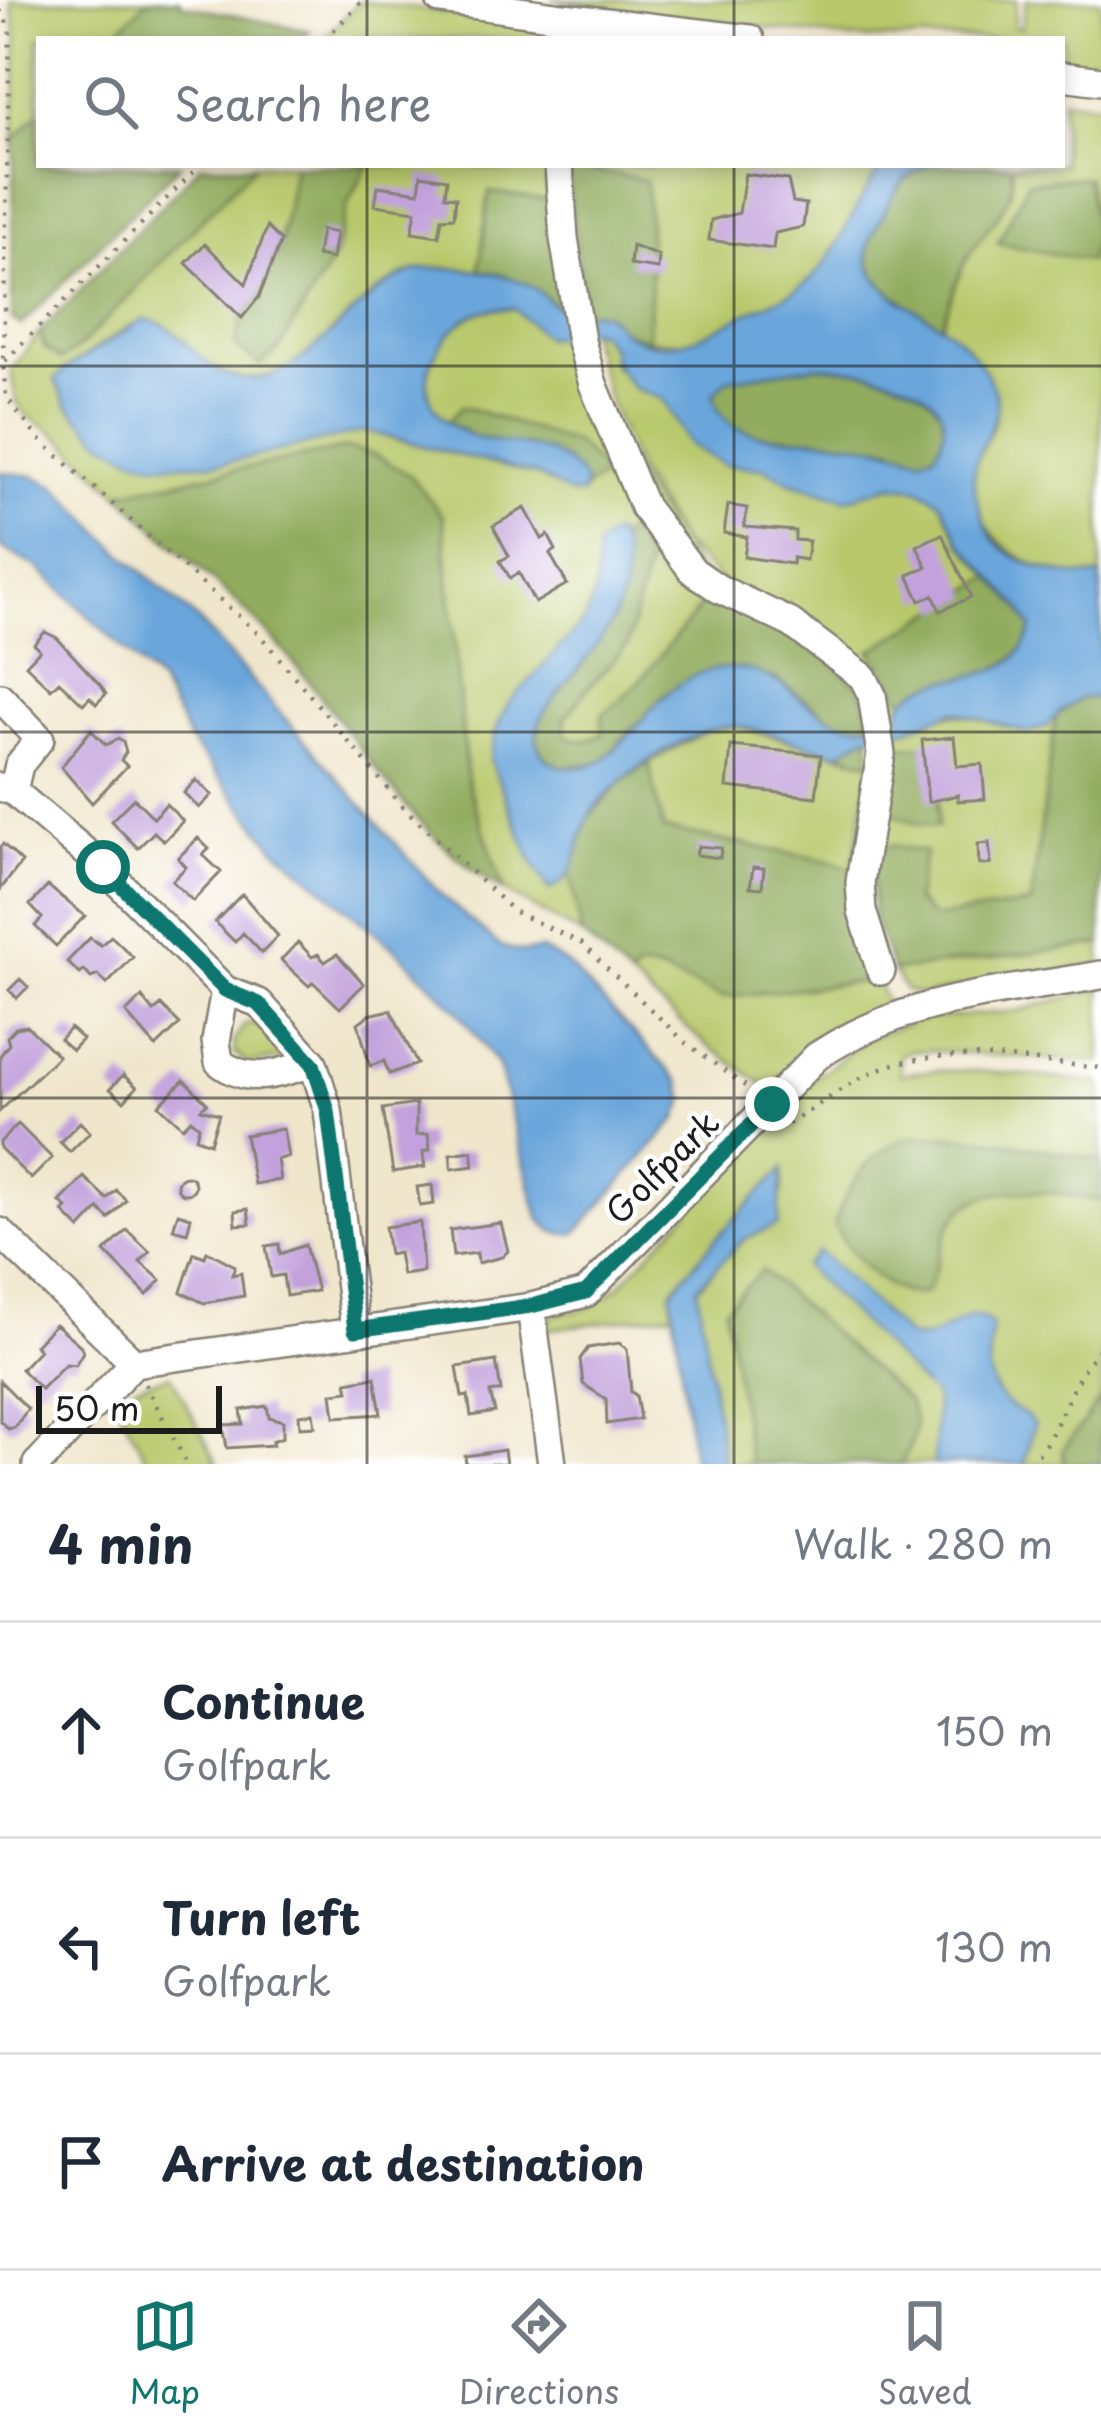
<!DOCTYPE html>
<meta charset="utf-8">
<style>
:root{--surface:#fff;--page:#f6f6f7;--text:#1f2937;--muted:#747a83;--line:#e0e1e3;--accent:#0f766e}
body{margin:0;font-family:"Playpen Sans",sans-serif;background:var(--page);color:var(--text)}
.scale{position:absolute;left:36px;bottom:30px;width:186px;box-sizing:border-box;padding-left:12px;border:6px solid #1c1c1c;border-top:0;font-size:33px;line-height:42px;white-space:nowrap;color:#1c1c1c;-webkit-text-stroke:9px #fff;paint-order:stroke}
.stop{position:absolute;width:36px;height:36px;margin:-27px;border:9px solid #0f766e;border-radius:50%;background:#fff}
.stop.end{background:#0f766e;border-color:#fff;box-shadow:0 3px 12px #0008}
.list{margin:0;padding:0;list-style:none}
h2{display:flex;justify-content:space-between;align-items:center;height:156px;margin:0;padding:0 48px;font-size:51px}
h2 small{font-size:39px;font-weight:400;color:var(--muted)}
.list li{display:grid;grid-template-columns:78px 1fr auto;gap:36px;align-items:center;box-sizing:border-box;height:216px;padding:0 48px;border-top:3px solid var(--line)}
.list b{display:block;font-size:45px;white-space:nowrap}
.list p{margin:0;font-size:39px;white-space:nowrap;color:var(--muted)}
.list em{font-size:39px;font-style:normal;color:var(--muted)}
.icon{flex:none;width:66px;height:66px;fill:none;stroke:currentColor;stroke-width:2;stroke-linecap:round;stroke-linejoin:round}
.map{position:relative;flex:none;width:1101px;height:1464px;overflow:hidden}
.search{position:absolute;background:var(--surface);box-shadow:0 6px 18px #0003;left:36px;right:36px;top:36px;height:132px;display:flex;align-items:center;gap:30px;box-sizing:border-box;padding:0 42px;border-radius:0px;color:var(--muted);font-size:45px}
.sheet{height:804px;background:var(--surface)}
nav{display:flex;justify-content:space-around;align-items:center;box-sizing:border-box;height:168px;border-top:3px solid var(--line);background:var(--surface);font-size:33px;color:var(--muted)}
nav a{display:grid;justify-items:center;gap:6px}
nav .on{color:var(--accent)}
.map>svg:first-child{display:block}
</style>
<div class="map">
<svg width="1101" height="1464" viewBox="0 0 1101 1464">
<rect width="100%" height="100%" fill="#fff"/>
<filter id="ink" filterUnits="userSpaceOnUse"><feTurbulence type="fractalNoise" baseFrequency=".00833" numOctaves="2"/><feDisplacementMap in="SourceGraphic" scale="24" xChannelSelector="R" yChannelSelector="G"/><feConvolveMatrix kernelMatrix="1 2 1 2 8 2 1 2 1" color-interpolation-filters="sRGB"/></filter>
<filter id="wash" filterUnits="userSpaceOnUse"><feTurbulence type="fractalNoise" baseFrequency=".004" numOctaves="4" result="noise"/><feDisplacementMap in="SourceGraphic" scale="48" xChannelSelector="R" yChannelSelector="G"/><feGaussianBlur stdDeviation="2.7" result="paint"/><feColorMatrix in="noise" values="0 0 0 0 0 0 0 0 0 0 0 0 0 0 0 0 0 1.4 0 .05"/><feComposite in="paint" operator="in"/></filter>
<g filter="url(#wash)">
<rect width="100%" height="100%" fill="#f0e6cc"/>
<path fill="#b8c86a" stroke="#6a7243" stroke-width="3" d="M11 0H148L110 39H39V113L14 139 17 39Z
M551 0H1017L1014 27 1021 28 1026 0H1101V72L1062 66V39H851Z
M360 1 541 25 549 39H323Z
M1062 99 1101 104V576C1040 579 967 543 974 471 976 450 998 430 995 409 991 374 970 344 941 325 949 304 956 281 966 260 983 227 1019 206 1011 165H1062Z
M255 165H295C285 220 278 274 242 318L279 349 334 257 347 205 368 165H469L506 170 510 165H545L549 200 489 193 479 271C459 269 435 265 415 271 351 288 304 397 230 376 197 367 163 341 132 324L64 370 55 381 67 405 101 440H315L365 431 537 475 570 494H582L586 487 602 477 575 443 462 406 448 422C443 416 433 408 429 401 412 366 450 323 480 312 493 307 505 311 517 308 526 306 535 302 544 299L564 309 591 409 712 592 636 686 602 715 603 735 586 741 567 737 564 720 587 689 627 646 648 561 631 530 619 538 614 534 597 545 596 588 587 618 553 657 504 796 532 860 549 890 570 874 582 935 504 891 467 781 443 516 347 448 118 493 61 438 26 415 16 401 11 371 40 332 44 347H79Z
M566 165H884C855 198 841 257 807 283 781 303 720 327 688 342L648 340 651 270Z
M585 318 617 334 612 361 633 388 663 399 678 421 747 466 764 468 791 482 846 499 892 485 920 489 941 502 961 543 991 577 871 651 904 701 900 707 928 721C973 695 1022 757 1056 716L1031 904 933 918 873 854 882 808 915 823 889 745 682 543 638 472 609 401Z
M735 726 871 763 852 870 834 862 663 829 649 763 706 731Z
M1101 944V964L924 995 906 991 893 971Z
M639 969 657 970 723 997 877 980 886 1003 883 1011 770 1089 707 1045 630 978Z
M1101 988V1062L915 1050 901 1054 900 1074C964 1065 1035 1077 1101 1083V1464H719L693 1294 783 1191V1170L717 1237 671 1291 673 1313 543 1330C550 1309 565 1314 584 1309 596 1306 608 1294 618 1287L811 1081 868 1038 922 1019 1018 1011Z
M265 1021 298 1055 248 1064 235 1053 234 1041 245 1024Z
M171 1375 218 1464H149L117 1403 134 1386Z"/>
<path fill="#92ac5e" stroke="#57643d" stroke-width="3" d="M148 0H180L183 5 310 31 302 39H110Z
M39 113V165H180L21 325 12 319 14 139Z
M201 165H255L79 347 61 360 44 347 40 332Z
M368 165 347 205 334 257 279 349 260 365 235 346 242 318 259 297 281 241 294 166Z
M934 165H1011C1019 206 983 227 966 260 956 281 949 304 941 325 914 307 859 283 869 243 872 231 881 219 886 208 900 183 907 173 934 165Z
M566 166 646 180 651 270 648 340 585 318Z
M1087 177 1096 233 1089 261 998 243 1028 182Z
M489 192 549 200 564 309 504 275 479 271Z
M815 366C859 368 974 382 936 452L921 458 890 447 762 437 730 425 719 415 713 394 728 379Z
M462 406 575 443 601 468 602 478 586 487 585 481 548 451 475 437 448 422Z
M347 448 375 455 411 476 443 516 467 781 504 891C404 832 349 721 273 639 224 587 168 543 118 493Z
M630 529 648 561 627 646 587 689 564 720 567 737 586 741 602 735V715L636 686 712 592C752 614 845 656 864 698 872 715 869 745 871 763L840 753 845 751 834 720 775 678 716 669 694 676 665 695 601 762 564 767 551 763 538 749 536 733 544 712 566 683 623 551 619 538Z
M991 577 1021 609 1032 629C1010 693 942 664 904 701L871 651Z
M1094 695 1101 697V944L893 971 873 916V854L891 845 925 852 915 901 933 918 1031 904 1056 716 1081 698Z
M889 745 939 747 938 827 915 823 882 808Z
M649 763 663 829 834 862 852 870 877 980 723 997 657 970 639 969 630 978 582 935 570 874 587 819 620 783Z
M947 1136 993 1140 1101 1160V1201C1056 1194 980 1176 952 1222 940 1242 937 1271 926 1293 891 1302 849 1254 834 1225 845 1192 865 1157 899 1141 911 1134 933 1137 947 1136Z
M762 1270 908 1401C919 1425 915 1441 901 1464H750L725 1308Z
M1101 1398V1464H1065L1062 1451Z"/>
<path fill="#6aa6db" stroke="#43617c" stroke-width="3" fill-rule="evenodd" d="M884 165H934C901 175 899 184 884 213 877 227 867 240 868 256 872 296 929 312 955 335 971 349 984 367 993 387 1006 414 982 439 975 465 972 476 975 491 978 502 982 515 987 533 997 543 1023 568 1067 578 1101 576V697L1081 698 1060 712 1046 727 1028 733 954 711 905 730 866 736 838 753C805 747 773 731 739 727 698 721 604 783 587 821 576 845 579 880 549 890L532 861 490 760 496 730 508 704 587 618 596 588 597 545 614 534C624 544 624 554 625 568 630 643 528 700 537 742 543 771 584 774 605 758 643 729 665 675 718 669 775 663 788 698 833 719 851 727 877 724 896 720 900 712 901 702 909 696 950 665 1011 692 1032 629L1021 609 961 543 941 502 920 489 892 485 846 499 791 482 764 468 724 465 690 445 663 399 633 388 612 360 611 347 600 333 591 330 546 338 514 309C490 308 471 311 454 329 414 369 418 417 476 437 499 445 527 442 549 452 564 458 576 469 585 481L582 494H570L537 475 365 431 225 463 158 464 132 457 101 440 67 405 55 380 64 370 144 319C189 324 197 379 251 379 314 380 366 269 434 268 467 268 503 271 532 287 543 292 549 304 560 309 575 315 591 308 605 314 614 319 618 327 625 332 665 361 709 332 745 314 765 304 794 295 810 280 843 249 854 199 884 165ZM815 366C859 368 974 382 936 452L921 458C892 446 840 440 807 438 769 436 723 440 713 394L728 379Z
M0 472 34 476 57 487 118 550 199 621 442 896 500 946 522 952 542 950 567 964 680 1082 685 1100 677 1119 576 1233C557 1236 551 1232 539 1218L498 1065 456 1009 395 949 275 848 190 741 160 684 38 568 0 547Z
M783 1169 778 1225 744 1239 697 1287 724 1464H693L671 1292 717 1237Z
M818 1251 909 1338H928L970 1316 985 1319 992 1326C990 1352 982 1380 1004 1401 1015 1412 1027 1411 1034 1425L1024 1464H934L936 1398 804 1266Z"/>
<g id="blocks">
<path fill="#c2a1dc" d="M745 174 788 180 793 202 806 204 803 227 775 233 773 249 709 240 711 220 739 213Z
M421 175 447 179 445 196 456 197 454 217 442 218 439 236 412 232 416 211 375 205 378 186 419 192Z
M267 227 281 241 259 297 242 318 186 263 205 244 246 284Z
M321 230 336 233 332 259 317 256Z
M632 246 659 256 658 269 630 265Z
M728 505 747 508 744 527 795 531V540L809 541 806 560 793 558 792 564 744 557 747 537 724 533Z
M525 508 542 539 548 535 556 550 550 554 567 584 535 603 519 573 510 578 500 561 509 556 493 526Z
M942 534 971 597 940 611 933 595 920 601 908 575 927 567 917 546Z
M45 632 57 638 101 686 106 694 96 704 90 697 83 704 59 681 51 689 26 665 40 650 34 644Z
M91 730 106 745 118 739 123 742 126 752 121 760 127 766 92 803 61 767Z
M954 737 957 766 982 764 985 799 958 801V795L928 802 922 740Z
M731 746 821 755 816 797 727 787Z
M196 780 212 795 199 808 184 793Z
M134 798 154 818 166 804 183 821 164 841 154 832 138 848 111 821Z
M198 838 209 849 203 855 221 872 193 901 172 881 186 867 178 858Z
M989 843 991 864 979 865 978 844Z
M3 844 22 862 0 890V847Z
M698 846 721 848 720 858 696 855Z
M753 867 764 868 762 888 750 887Z
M48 886 85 916 56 946 35 926 42 918 30 905Z
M242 894 278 936 262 953 243 933 235 942 215 922Z
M111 936 133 957 107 984 98 975 91 978 84 970 80 974 67 962 90 938 101 945Z
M298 942 312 957 318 954 325 962 337 954 364 984 340 1008 313 982 309 986 281 960Z
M20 979 28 987 17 998 9 990Z
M142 997 154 1012 161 1005 180 1024 156 1047 126 1013Z
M391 1010 417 1064 389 1074 384 1061 370 1066 358 1023 369 1015Z
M27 1026 58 1056 0 1111V1056L9 1044 7 1037 16 1028Z
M70 1028 82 1039 72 1050 60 1039Z
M123 1075 137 1087 124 1101 110 1089Z
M184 1080 207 1103 201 1109 219 1114 210 1143 196 1138 199 1126 191 1119 183 1127 159 1105Z
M416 1104V1135L428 1134 430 1150 423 1152 425 1167 393 1172 383 1109Z
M80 1122 90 1132 70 1152 60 1142Z
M18 1124 52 1158 31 1179 0 1148V1142Z
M283 1129 288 1157 277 1159 280 1180 254 1184 245 1135Z
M472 1151 474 1166 452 1169 450 1154Z
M177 1185a9 9 0 1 1 18 0a9 9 0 1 1-18 0Z
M84 1177 107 1199 116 1190 126 1200 109 1219 99 1209 80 1229 63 1212 67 1208 60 1202Z
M432 1185 434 1204 420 1206 417 1187Z
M248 1209 250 1224 236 1225 235 1211Z
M178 1213 191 1217 187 1233 173 1229Z
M420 1222 423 1272 402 1275 398 1253 389 1255 385 1227Z
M501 1223 508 1251 502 1257 478 1263 477 1253 453 1256 450 1230Z
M127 1230 150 1252 140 1262 161 1280 147 1295 105 1252Z
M279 1244 280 1254 305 1245 317 1291 286 1296 283 1275 271 1277 266 1246Z
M207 1251 235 1266 232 1275 241 1273 244 1296 204 1303 181 1292 194 1253 205 1257Z
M55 1324 81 1346 83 1352 75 1365 65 1364 41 1389 21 1369 39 1350 35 1345Z
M619 1343 627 1349 631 1392 636 1395 640 1419 607 1424 606 1399 583 1384 580 1359 588 1348Z
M496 1361 501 1391 490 1393 495 1412 471 1416 468 1396 462 1397 457 1367Z
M375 1377 381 1414 335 1417 332 1393 349 1391 347 1382Z
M0 1381 28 1409 15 1427 8 1429 0 1421Z
M267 1406 269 1417 283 1421V1437L272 1441 273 1445 227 1448 223 1425 243 1424 241 1410Z
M313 1413 315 1426 300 1427 299 1415Z
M504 1450 506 1464H466L465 1456Z"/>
</g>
</g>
<g filter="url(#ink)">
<use href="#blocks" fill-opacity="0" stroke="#868174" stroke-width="3"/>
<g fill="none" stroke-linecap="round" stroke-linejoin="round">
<g stroke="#868174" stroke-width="32">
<path id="minor" d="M440 0 563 17 562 39
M563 17 750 39
M1062 76 1101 81
M559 165 564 238 581 341 593 384 644 507 693 571 719 589 791 623 863 677 872 695 881 754 860 882 862 911 881 971
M0 697 40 739 19 765 13 791
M0 787 13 791 103 867 225 990 259 1003 313 1063 328 1110 355 1329
M225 990 216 1041 219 1062C250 1086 278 1073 313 1063
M0 1232 134 1363
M531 1307 552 1464
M37 1464 134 1363 531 1307 586 1293 817 1056C911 995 995 994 1101 975"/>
</g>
<path stroke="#868174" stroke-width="4.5" stroke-dasharray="3 9" stroke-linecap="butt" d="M0 10 10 29 3 363 6 397 37 437 259 634 402 806 513 911 581 943 686 1043 751 1090
M325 39 363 0
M5 361 200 165
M788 1124C821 1105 849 1080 885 1067 946 1045 1038 1062 1101 1068
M145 1384 187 1464
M1030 1464C1062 1432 1068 1379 1101 1348"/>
<use href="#minor" stroke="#fff" stroke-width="27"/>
</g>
</g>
<g fill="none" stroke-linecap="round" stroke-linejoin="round" filter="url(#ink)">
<path stroke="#0f766e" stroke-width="15" d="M103 867 225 990 259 1004 313 1064 328 1111 355 1330 531 1306 586 1292 772 1104"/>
</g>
<path fill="none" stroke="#1c1c1c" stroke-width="3" stroke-opacity="0.55" d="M367 0V39M734 0V39M367 165V1464M734 165V1464M0 366H1101M0 732H1101M0 1098H1101"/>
<g text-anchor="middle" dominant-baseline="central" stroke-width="9" stroke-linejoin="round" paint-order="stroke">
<g font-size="33" fill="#1c1c1c" stroke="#fff">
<text transform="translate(661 1166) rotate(-45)">Golfpark</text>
</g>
</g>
</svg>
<div class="scale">50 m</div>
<div class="stop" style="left:103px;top:867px"></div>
<div class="stop end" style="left:772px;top:1104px"></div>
<div class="search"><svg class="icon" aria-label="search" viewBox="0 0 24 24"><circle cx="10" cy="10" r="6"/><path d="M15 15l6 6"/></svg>Search here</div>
</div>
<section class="sheet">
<h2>4 min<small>Walk · 280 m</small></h2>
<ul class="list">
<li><svg class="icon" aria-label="ahead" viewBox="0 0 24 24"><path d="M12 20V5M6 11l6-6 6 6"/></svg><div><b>Continue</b><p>Golfpark</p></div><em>150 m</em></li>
<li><svg class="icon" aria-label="left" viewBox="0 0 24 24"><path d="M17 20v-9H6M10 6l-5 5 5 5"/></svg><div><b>Turn left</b><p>Golfpark</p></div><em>130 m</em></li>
<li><svg class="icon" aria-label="arrive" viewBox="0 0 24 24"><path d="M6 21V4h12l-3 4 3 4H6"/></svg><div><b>Arrive at destination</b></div></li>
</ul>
</section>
<nav>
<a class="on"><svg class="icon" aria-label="map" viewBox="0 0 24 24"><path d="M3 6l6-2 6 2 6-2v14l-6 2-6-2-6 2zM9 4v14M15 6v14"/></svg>Map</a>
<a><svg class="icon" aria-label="directions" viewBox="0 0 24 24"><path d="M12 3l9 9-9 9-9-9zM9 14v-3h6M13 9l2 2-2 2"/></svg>Directions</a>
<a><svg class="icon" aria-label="saved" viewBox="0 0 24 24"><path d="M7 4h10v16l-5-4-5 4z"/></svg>Saved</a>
</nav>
